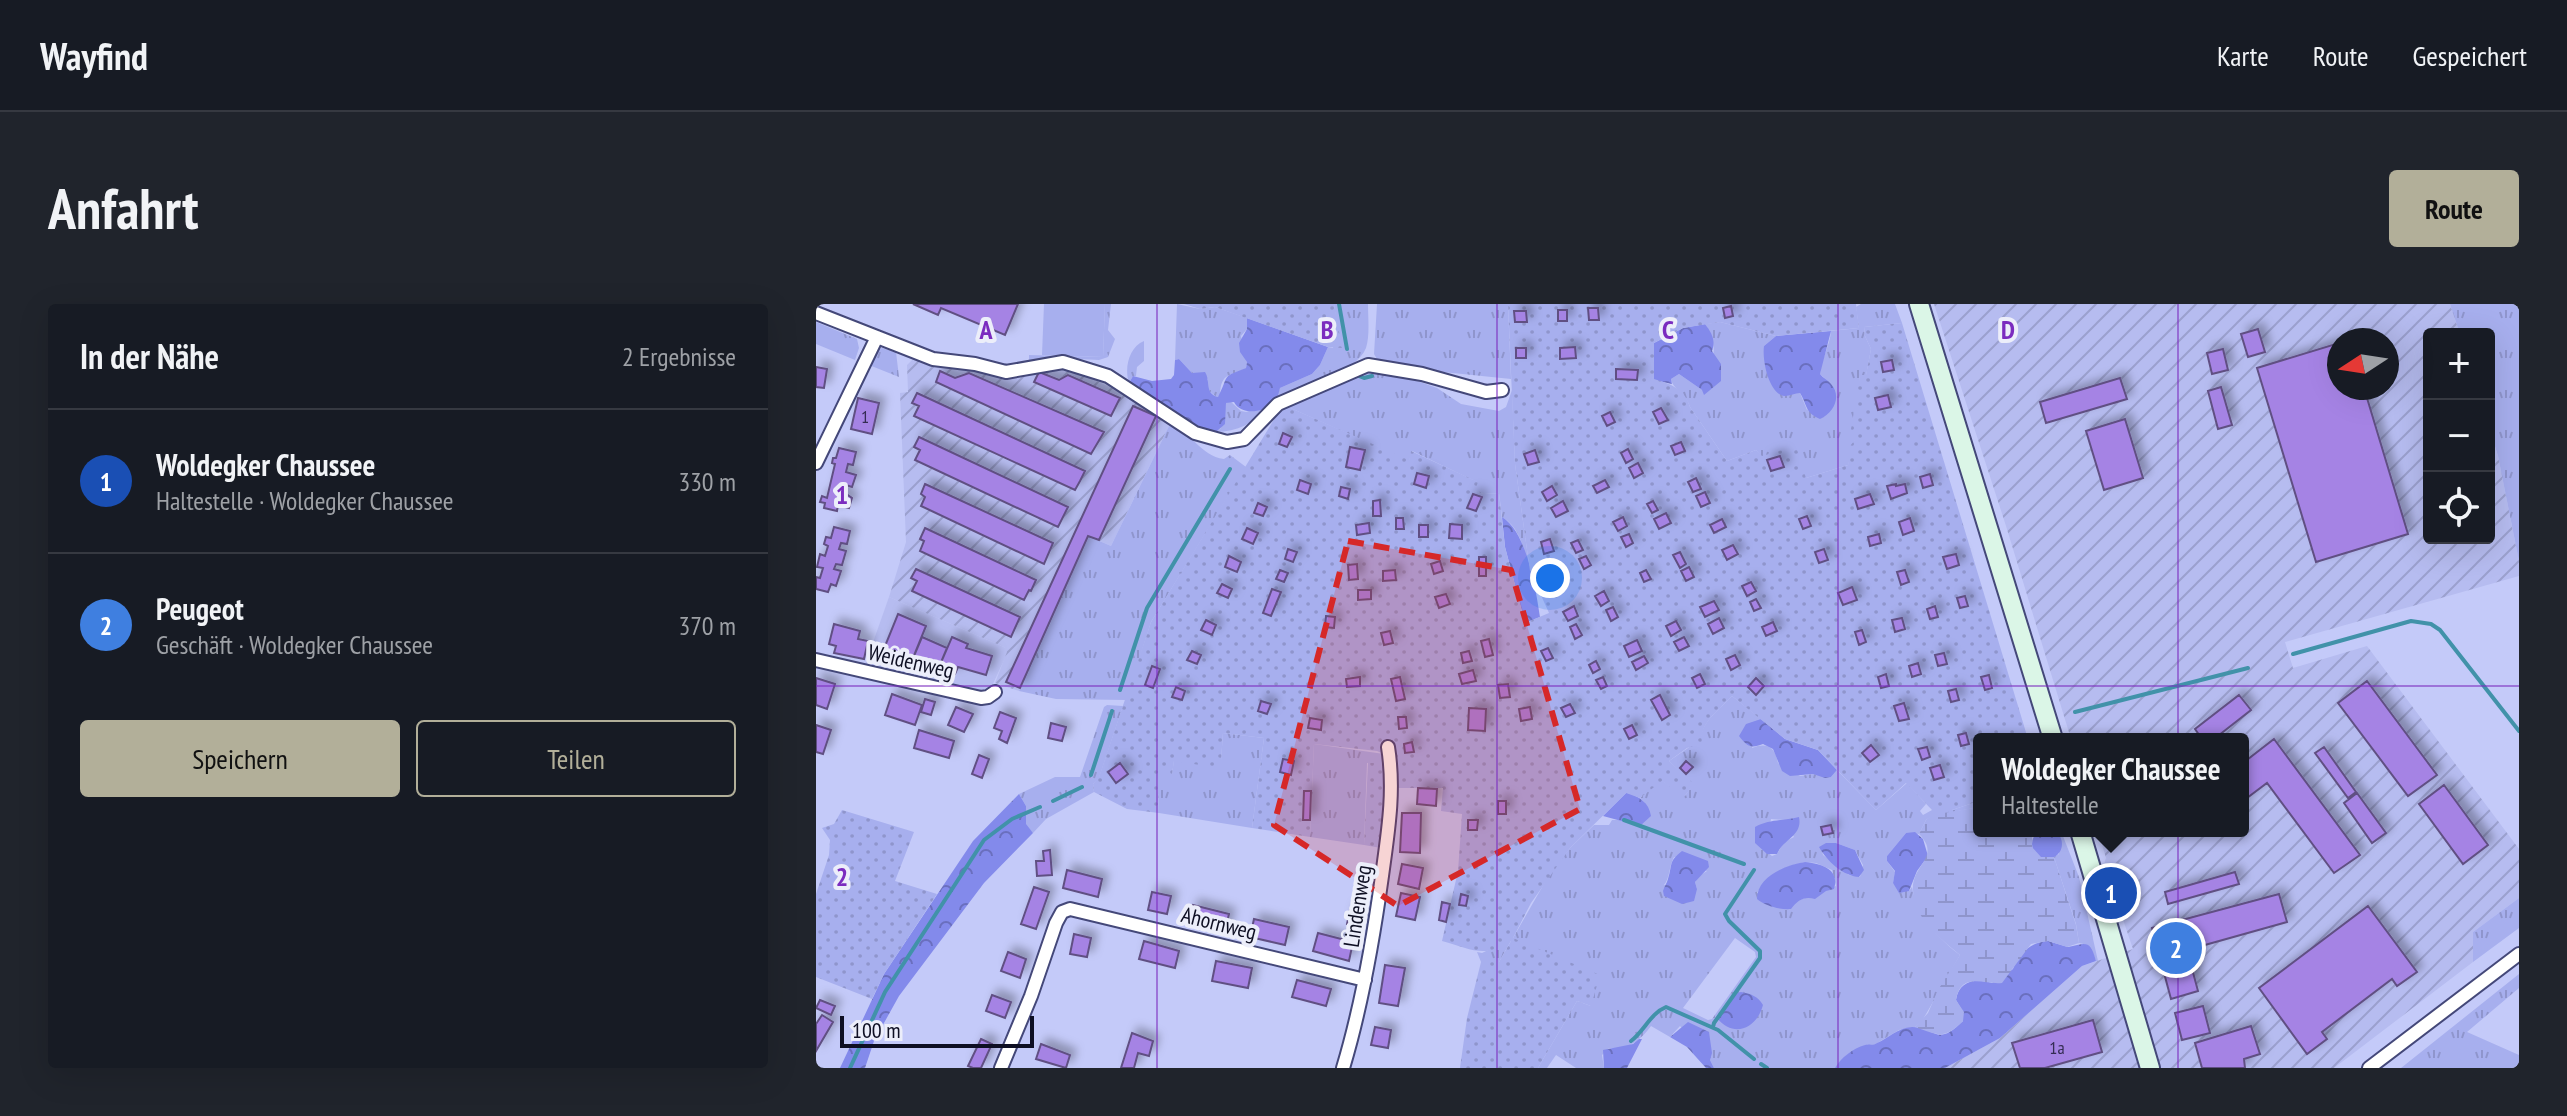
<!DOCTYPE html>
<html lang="de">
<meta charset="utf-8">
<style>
:root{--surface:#171b24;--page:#20242c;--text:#f1f3f6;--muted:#9ea1a6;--line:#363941;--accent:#b2af99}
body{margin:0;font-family:"PT Sans Narrow",sans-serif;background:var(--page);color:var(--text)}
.controls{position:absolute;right:24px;top:24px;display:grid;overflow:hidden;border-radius:8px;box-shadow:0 8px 32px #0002}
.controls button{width:72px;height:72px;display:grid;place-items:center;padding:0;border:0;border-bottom:2px solid var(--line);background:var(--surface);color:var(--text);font:40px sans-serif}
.compass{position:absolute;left:1511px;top:24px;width:72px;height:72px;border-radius:50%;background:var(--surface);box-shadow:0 8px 32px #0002;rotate:258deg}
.scale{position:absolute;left:24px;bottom:20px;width:194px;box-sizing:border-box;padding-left:8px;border:4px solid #0e0f23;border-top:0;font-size:22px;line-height:28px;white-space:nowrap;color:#0e0f23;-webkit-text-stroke:6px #eceefa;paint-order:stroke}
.you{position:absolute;left:734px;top:274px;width:28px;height:28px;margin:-20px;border:6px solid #fff;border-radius:50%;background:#1a73e8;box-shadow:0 0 0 12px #1a73e833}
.badge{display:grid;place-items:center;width:52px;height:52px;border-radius:50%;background:var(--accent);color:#fff;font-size:26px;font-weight:700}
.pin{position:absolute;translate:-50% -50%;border:4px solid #fff;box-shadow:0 2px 8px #0006}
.popup{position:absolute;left:1157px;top:429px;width:276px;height:104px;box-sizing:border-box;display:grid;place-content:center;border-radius:8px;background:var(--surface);filter:drop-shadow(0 2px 6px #0005);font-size:26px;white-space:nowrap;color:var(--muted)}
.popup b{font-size:30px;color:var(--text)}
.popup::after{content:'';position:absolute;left:50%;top:100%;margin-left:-16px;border:16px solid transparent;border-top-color:var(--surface)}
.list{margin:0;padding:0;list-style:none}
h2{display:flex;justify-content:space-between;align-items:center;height:104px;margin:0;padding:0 32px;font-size:34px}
h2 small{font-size:26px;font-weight:400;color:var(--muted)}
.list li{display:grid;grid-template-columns:52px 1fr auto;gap:24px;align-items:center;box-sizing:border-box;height:144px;padding:0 32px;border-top:2px solid var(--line)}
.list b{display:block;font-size:30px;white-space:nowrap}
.list p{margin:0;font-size:26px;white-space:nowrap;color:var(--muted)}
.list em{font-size:26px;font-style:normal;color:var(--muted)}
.actions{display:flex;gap:16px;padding:24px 32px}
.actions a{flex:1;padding:18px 0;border:2px solid var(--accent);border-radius:8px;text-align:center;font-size:28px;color:var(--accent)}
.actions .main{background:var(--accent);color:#111}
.icon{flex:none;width:44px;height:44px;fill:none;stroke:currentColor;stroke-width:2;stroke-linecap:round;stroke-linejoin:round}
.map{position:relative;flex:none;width:1703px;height:764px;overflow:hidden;border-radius:8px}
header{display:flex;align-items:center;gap:48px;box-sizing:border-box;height:112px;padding:0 40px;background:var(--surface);border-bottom:2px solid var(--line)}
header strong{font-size:38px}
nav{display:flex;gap:44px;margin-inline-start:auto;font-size:28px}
.intro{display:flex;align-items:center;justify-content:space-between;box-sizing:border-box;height:192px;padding:0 48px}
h1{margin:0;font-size:56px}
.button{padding:20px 36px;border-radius:8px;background:var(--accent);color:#111;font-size:28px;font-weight:700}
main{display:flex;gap:48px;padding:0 48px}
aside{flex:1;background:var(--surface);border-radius:8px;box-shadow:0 8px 32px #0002}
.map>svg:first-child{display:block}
</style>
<header>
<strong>Wayfind</strong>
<nav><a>Karte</a><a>Route</a><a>Gespeichert</a></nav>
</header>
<div class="intro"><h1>Anfahrt</h1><a class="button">Route</a></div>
<main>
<aside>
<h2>In der Nähe<small>2 Ergebnisse</small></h2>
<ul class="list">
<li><span class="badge" style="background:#1a4fb4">1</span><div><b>Woldegker Chaussee</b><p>Haltestelle · Woldegker Chaussee</p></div><em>330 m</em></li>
<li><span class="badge" style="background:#3f7fe0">2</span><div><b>Peugeot</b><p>Geschäft · Woldegker Chaussee</p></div><em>370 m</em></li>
</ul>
<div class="actions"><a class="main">Speichern</a><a>Teilen</a></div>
</aside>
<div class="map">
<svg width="1703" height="764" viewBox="0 0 1703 764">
<defs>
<pattern id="industrial-furrows" width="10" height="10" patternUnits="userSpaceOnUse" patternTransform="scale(2)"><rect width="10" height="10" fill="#b6bcf0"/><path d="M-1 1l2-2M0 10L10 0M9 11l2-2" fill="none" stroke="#9ba0ce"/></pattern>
<pattern id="grass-tufts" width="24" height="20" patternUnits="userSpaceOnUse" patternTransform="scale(2)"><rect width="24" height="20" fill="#a7afee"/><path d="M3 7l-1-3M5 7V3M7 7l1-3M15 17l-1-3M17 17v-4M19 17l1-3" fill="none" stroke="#8f95cc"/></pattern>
<pattern id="forest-crowns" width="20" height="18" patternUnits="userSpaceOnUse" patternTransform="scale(2)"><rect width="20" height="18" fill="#838aeb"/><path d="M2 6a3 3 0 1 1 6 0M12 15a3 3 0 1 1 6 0" fill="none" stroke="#6a6fbe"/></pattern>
<pattern id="wetland-marsh" width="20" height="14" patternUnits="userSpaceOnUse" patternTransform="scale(2)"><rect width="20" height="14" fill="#a7afee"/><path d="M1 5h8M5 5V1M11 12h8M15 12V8" fill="none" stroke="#8f95cc"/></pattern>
<pattern id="garden-dots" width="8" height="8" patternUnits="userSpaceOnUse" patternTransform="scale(2)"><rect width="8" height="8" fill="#a7afee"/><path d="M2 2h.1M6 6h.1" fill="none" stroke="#8f95cc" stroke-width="1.8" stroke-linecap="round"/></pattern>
<filter id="shadow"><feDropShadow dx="6" dy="-6" stdDeviation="4" flood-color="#0004"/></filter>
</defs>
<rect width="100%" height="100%" fill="#c4caf9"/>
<path fill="#b6bcf0" d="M73 293 188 343 192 348 174 386 170 389 49 361Z"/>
<path fill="url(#industrial-furrows)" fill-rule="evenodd" d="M1118 0H1634L1644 30H1613V234H1673V123L1682 152 1703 257V272L1469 338 1477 364 1551 342 1703 545V594L1657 628V658L1518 764H1129L1184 734 1266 662 1317 645 1288 560 1290 554 1282 527H1427V435H1255L1190 222ZM1523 36H1571V84H1523Z
M97 55 121 61 223 65 252 64 305 88 353 122 295 242 272 232 203 387 179 379 191 348 188 343 73 293 90 238 84 89 92 88 91 61Z"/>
<path fill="url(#grass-tufts)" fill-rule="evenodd" d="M289 0H295L292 26 299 35 292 53 283 56 243 54 213 57V51L287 53Z
M361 0 384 5 399 3 431 14V25L425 32 431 58 430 64C415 73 405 67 404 91L402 93C395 91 389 83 392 75L376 69 363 55 359 56Z
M518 0H552C552 14 554 31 550 44 541 68 482 88 459 97L464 84 496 70 504 61 512 43 517 44 520 15Z
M561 0H692L695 75 627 68 562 57 558 50Z
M1045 0H1079L1086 19 1048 23 1049 32 1055 45 1050 72 1044 71 1039 136 1032 161 990 174 945 152 940 146 911 157 874 103C870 89 857 86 855 75L863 70 886 86C896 63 905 42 889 20L904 18 960 32 948 42 984 89 991 106 1014 79 1004 70C1005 56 1014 41 1015 27L1043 24 1040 3Z
M1634 0H1703V257L1682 152 1673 123V30H1644Z
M0 18 41 35 43 44 39 56 0 40Z
M328 37V57L321 63 320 72H317L313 79C308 64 313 43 328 37Z
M66 44 80 48 83 73 53 61 61 46Z
M551 68 593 74 621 84 645 100 683 107 690 103 696 86 699 160 714 267C708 247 705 224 686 213L683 189 668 190 658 187 661 178 596 147 593 157 470 102 544 69Z
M414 97 425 107 430 108 451 102C439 119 421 128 400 128L405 124 410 99Z
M353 122C376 127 384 152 408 155L414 151 430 163 335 318 310 396 240 395 203 387 272 232 295 242Z
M916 392 945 415 941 419 936 444C951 438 959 443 962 459L984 472 997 470 1015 473 1021 466 1060 506 1091 479 1110 500 1104 507 1107 511 1116 506H1136L1163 497V503L1116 512 1110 516 1103 530 1090 529 1071 552V557L1079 568 1077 579 1093 587 1096 583C1101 612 1122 634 1144 651L1106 717 1099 723 1083 726 1058 741H1050L1031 751 1019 764H898L894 756 864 722 854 733 835 722C825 736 811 747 793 744L786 751 788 764H760L740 751 731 764H722L761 697 775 702 696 635 683 658H665L661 648 666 649 697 634 733 571 754 544 778 521H793L796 516H808L824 522 829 499 824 494 845 476 869 492 877 480 853 457 885 435C885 418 905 404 916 392ZM955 515 968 516 978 533 968 538 961 550 956 552 949 546ZM1020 539 1039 546 1047 561 1044 573 1033 571 1007 551 1006 547ZM858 553 891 567 883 572 879 578 881 585 848 581C854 574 853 562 858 553ZM989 558 1000 559 1016 566 1020 582 981 597 941 589C954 569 967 563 989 558ZM919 634 939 648 940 653 896 715 892 716 867 704Z
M291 401 307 402 283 474 277 480 278 488 230 515 217 529 209 521 210 502 203 490 239 473H264L288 403Z
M407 429 448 434 436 524 343 509 341 469 356 470 358 456H405Z
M498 440 568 450 571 459H551L548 541 494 533Z
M1241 527H1245L1263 573 1282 657H1280C1277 648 1273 640 1263 639L1260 620 1238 553 1243 550V529Z
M1703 594V624L1657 658V628Z
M1703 670V684L1651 728 1703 751V764H1585Z"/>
<path fill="url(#forest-crowns)" d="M431 14 512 43 504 61 496 70 464 84C463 88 462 93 459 97 449 109 425 112 418 98L410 99 409 120 400 128 381 124 313 79 317 72 336 77 355 75 358 71 359 56 363 55 376 69 389 68C395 77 388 89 402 93 414 70 404 74 430 64L431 58 424 48 423 39 431 25Z
M889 20C896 29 900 37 896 47L905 60V77L888 91 886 86 863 70 855 75 856 80 838 76V39L867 24Z
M1015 27 1004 70C1007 74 1012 76 1015 80 1026 92 1018 109 1004 115 989 109 991 100 984 89 978 89 970 94 965 91 952 85 946 55 948 42L960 32Z
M686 213C711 228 720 286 724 313L709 319 689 243Z
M945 415 969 435 1002 446 1021 466 1015 473 1009 474 997 470 974 472 966 467 957 445 947 440C934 445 931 442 923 432L930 420Z
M811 488C823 493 833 498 835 512L824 522 787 512Z
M203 490 210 502V520L217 529 168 579 83 692 58 737 49 764H24L68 670 157 537Z
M983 513C987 532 967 535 961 550H951L939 539V523C954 515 967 517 983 513Z
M1216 540a15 15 0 1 1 30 0a15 15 0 1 1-30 0Z
M1099 528 1107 535 1112 552 1101 567 1093 587 1083 589 1077 579 1079 567 1071 557V552L1090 529Z
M1010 539H1020L1039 546 1048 566 1043 573C1027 572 1011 557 1003 543Z
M866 547 892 557 893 563 879 578 881 585 878 597 866 600 848 592 847 587C848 583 851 579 852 575 857 560 852 558 866 547Z
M989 558C1006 560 1024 565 1018 585L1010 587 999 595C988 592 982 596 975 605 965 606 949 602 941 595 941 572 970 561 989 558Z
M1232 637 1252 643C1269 640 1274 634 1280 657L1266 662 1184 734 1129 764H1019C1025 754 1037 744 1049 741 1057 739 1054 743 1061 739 1073 734 1081 724 1096 723 1120 723 1120 744 1147 717V708L1140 696C1143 677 1159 674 1176 679L1197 665C1203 650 1214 638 1232 637Z
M925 688C935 690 942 692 947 701 941 724 918 735 901 714L919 689Z
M872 718 893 728 896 749 894 756 898 764H890L871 743 854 733Z
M823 735H826L811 764H788L787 746 817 740Z"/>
<path fill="url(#wetland-marsh)" d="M1163 503V527H1220L1216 531V543L1225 553H1238L1260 621 1263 639 1251 643 1232 637 1215 640 1186 679C1168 681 1145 667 1140 696L1148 708 1147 717C1128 736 1122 731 1099 723L1112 709 1122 686 1144 651C1124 634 1098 615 1097 586 1095 561 1126 553 1103 530L1110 516 1116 511Z"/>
<path fill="url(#garden-dots)" d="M368 0H518L526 44 512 43 399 3 384 5Z
M692 0H1040L1043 24 960 32 904 18 867 24 838 39V75C855 80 869 85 874 103L911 157 940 146 946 152 980 142 990 174 1032 161 1034 142 1039 136 1035 125 1044 71H1050L1055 45 1049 32 1048 23 1086 19 1212 435H1163V497L1136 506H1116L1090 479 1060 506 1002 446 969 435 916 392C903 406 883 419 886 439L871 444 853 457 878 480 868 493 846 477 824 494 810 489 754 544 715 599 697 634 784 671 775 702 761 697 722 764H644L651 714 665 658H683L695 637C669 655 655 645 626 637L642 567 646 510 625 507 627 484H572L565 544 548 541 552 459H570L568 450 561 447 498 440 494 533 436 524 448 434 407 429 405 457 397 463 358 457 356 470H341L343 509 311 505 278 488 277 480 283 473 335 318 465 104 470 102 593 156 595 147 662 178 659 187 668 190 683 189 689 243 709 319 733 309 714 267 699 160Z
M26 506 98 528 79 577 121 590 68 670 56 695 0 673V590L13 551 14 536 6 524 18 520Z"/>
<path fill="#a7afee" d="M228 0H289L287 53 226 51Z"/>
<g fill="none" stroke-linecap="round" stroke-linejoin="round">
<path stroke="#4192a9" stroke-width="4" d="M523 0 531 45
M543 72 548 74 556 72
M1477 350 1595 317 1615 320 1624 326 1703 427
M304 386 331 304 414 165
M1259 408 1432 364
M275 471 296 407
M237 497 266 483
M808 516 928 560
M897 723 898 719 944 654V647L913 617 909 610 938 566
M815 737C828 727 835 709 850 703L902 726 938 755
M945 760 951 764
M34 764 69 688 168 536 196 515 224 503"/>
</g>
<path fill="#a583e4" stroke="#615083" stroke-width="2" filter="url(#shadow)" d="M97 0H202L189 31 125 4 122 11Z
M915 2 917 12 909 14 907 4Z
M772 4H782L783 16H773Z
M742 6H751V17H742Z
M698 7H710L711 18H699Z
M1442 25 1449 48 1432 53 1425 30Z
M1523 39V84H1548L1592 230 1500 258 1441 64Z
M759 43 760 54 744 55V44Z
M700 44H710V54H700Z
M1407 45 1412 66 1396 70 1391 49Z
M1076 56 1078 66 1067 68 1065 58Z
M0 63 11 65 8 84 0 83Z
M800 65 822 66 821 76 800 75Z
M124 67 139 74 153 69 288 128 275 150 120 78Z
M223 68 243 76 252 71 304 94 295 112 218 78Z
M1304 74 1311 95 1230 119 1224 98Z
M1405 83 1416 121 1402 125 1392 87Z
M101 89 269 167 264 177 259 186 98 112 103 102 96 99Z
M1072 91 1075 103 1062 106 1059 94Z
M42 94 63 99 56 130 35 125Z
M317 102 340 112 283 236 272 232 204 384 190 378Z
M845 104 852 116 843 120 837 108Z
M794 108 799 118 791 122 786 112Z
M1309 115 1327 174 1288 186 1270 127Z
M467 129 476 133 471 143 463 140Z
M103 133 252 203 242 223 99 156 104 146 98 143Z
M865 138 869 147 859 151 855 142Z
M534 143 549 146 544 166 530 163Z
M23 144 40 148 37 161 32 160 30 168 40 171 36 183 27 180 26 187 36 194 33 204 22 201 21 207 8 204 9 199 4 198 6 192 11 194 19 160 16 159 17 154H20Z
M812 145 817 155 810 159 805 149Z
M719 146 723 158 712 161 708 150Z
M964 152 968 163 955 167 951 156Z
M822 159 827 169 818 174 813 164Z
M601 169 613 172 610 184 598 180Z
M1114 170 1117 181 1107 184 1104 173Z
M880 174 885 185 877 188 872 178Z
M484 176 495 180 492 190 481 186Z
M789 176 793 183 781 189 777 182Z
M109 180 237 239 228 260 105 202 109 193 105 190Z
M1080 180V182L1089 180 1091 189 1075 195 1071 182Z
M736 182 741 191 731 197 726 188Z
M525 183 534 185 532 195 523 192Z
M889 188 894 199 885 203 880 192Z
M657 190 666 193 660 207 651 204Z
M1054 190 1058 200 1042 205 1039 195Z
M564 196 565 212H557V197Z
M747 197 752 207 740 213 735 204Z
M837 197 842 206 836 209 831 200Z
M442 199 451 203 447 212 438 209Z
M850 209 855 219 843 225 838 215Z
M991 212 995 222 987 225 983 215Z
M807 213 811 222 802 227 797 218Z
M580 214H587L588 225H580Z
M1094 214 1098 227 1087 231 1083 218Z
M906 215 910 223 898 229 894 221Z
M553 219 554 229 541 231 540 221Z
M634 220 646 221V235L633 234Z
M603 221H612V233H603Z
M18 223 34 227 31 240 25 239 23 245 30 247 26 261 20 260 18 265 25 267 20 282 15 280 12 288 0 285V273L4 274 7 264 1 263 4 250 9 252 12 242 8 240 10 233 15 234Z
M109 224 220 276 215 287 213 286 208 296 104 247 108 237 104 235Z
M431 224 442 229 437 240 426 235Z
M813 230 817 239 810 243 805 233Z
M1063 230 1065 239 1054 242 1052 233Z
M734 235 738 247 728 250 725 238Z
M762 236 767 246 760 249 755 239Z
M917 241 922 250 911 256 906 246Z
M472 245 481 248 477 258 469 255Z
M1008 245 1012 256 1003 259 999 248Z
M864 248 870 260 864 264 857 251Z
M1140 250 1143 261 1131 265 1127 253Z
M413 252 425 258 421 268 409 263Z
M770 252 775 261 768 265 763 255Z
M663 253H670V272H663Z
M624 257 627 267 618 270 615 260Z
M541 260 542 275 533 276 532 261Z
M873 263 878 273 870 277 865 267Z
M100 265 204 313 195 333 96 287 101 277 95 274Z
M464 266 472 269 468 278 460 275Z
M579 266 580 276 567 277V267Z
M830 266 835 275 828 278 824 269Z
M1089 266 1093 278 1085 281 1081 268Z
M737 268 743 278 733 283 728 272Z
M935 278 940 287 931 292 926 282Z
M406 280 416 285 412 294 401 289Z
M1036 283 1041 296 1027 301 1022 289Z
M456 285 465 288 455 312 447 309Z
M542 286H555V295L542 296Z
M788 287 793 297 785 302 779 292Z
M630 290 634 300 623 304 619 293Z
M1149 292 1152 302 1144 304 1141 294Z
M940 295 945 304 938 307 934 298Z
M898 297 903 306 889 313 884 303Z
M758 302 762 312 752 317 747 308Z
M1119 302 1122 313 1114 315 1111 305Z
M797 303 802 313 795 317 790 306Z
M82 310 110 322 95 359 67 347Z
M510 312 519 313 518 324 509 323Z
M903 314 908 324 897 330 892 320Z
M1086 314 1089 325 1079 328 1076 316Z
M390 316 400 321 396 331 385 326Z
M860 317 865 326 855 332 850 322Z
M957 318 961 327 950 332 946 323Z
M18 320 44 327 42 335 52 337 48 355 18 349 20 342 13 340Z
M760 320 766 331 759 335 754 323Z
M1046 326 1050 338 1043 341 1039 328Z
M574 327 577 339 568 341 565 329Z
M106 333 131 344 123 363 107 356 104 363 95 359Z
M136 333 152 340 150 344 176 352 170 371 142 363 139 370 123 363Z
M868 333 873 342 863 347 858 338Z
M673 335 677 351 669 353 665 337Z
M821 336 826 347 813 353 808 342Z
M732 344 737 354 730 357 725 347Z
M376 347 385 351 381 360 371 356Z
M653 347 656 357 647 359 645 349Z
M1128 349 1131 360 1122 362 1119 351Z
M919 351 924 361 915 366 910 355Z
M828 352 832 359 820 366 816 358Z
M780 357 784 365 777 369 773 361Z
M1102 359 1105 370 1096 373 1093 362Z
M336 362 344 365 337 384 329 381Z
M657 366 660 377 646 380 643 370Z
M884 370 889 380 881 384 876 374Z
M1070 370 1073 382 1065 384 1062 373Z
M1173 371 1176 384 1169 386 1165 373Z
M544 373V382L531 383 530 375Z
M584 373 589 395 580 397 575 375Z
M787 373 791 382 785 385 780 376Z
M0 374 19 380 11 405 0 401Z
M940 374 948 382 940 391 932 383Z
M1551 377 1621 471 1592 492 1522 399Z
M692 380 694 393 684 394 682 381Z
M360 383 369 387 366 396 356 393Z
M1140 385 1143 396 1135 398 1132 387Z
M76 390 106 401 99 421 69 411Z
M844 391 854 411 846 416 835 396Z
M1423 391 1435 406 1398 435H1386L1379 425Z
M109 395 119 398 115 411 105 408Z
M445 397 455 400 451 410 442 407Z
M1088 399 1093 415 1083 417 1078 402Z
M754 400 759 409 750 413 745 404Z
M140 403 157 410 148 428 132 421Z
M714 403 716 415 705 417 703 405Z
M653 404 670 405 669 427 652 426Z
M184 408 200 414 191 439 183 435 186 427 178 424Z
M582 413H590L591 424 583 425Z
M494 414 506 416 505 426 492 424Z
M235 419 250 423 246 437 232 434Z
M0 421 15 426 7 450 0 448Z
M816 421 821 431 813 435 808 425Z
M103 426 138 437 133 454 98 444Z
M1150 429 1153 440 1145 442 1142 431Z
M1458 435 1544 551 1518 569 1451 479 1427 497V459Z
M596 438 598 448 589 449 588 440Z
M1055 441 1063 451 1054 458 1046 449Z
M1111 443 1114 453 1106 456 1102 445Z
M1508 443 1540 488 1532 494 1499 449Z
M163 451 173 455 166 474 156 470Z
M467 455 478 457 475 471 464 468Z
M870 457 877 463 870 470 864 464Z
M304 459 312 470 300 479 292 468Z
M1124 461 1128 473 1118 476 1114 464Z
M1628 481 1672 541 1647 560 1603 500Z
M602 484 621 485 620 502 601 500Z
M488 487H495L494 516H487Z
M1541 489 1570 529 1556 539 1528 499Z
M682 497H690V510H682Z
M586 509H605L604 549 584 548Z
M652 516H662L661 526H652Z
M1015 521 1017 529 1007 531 1005 523Z
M234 546 236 571 221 572 220 557H228L227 547Z
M586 560 607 564 603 585 582 580Z
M251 566 286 575 282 593 247 584Z
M1419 568 1423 580 1352 600 1349 588Z
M218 583 233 588 220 625 205 620Z
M336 588 355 592 351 610 332 606Z
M585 589 604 593 599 616 580 612Z
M645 590 652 592 650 602 643 601Z
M1463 590 1471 618 1371 646 1382 687 1355 695 1336 624Z
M626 598 634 600 630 618 623 616Z
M377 601 413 610 409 627 373 618Z
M1552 602 1601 668 1581 682 1576 675 1506 728 1511 735 1491 750 1443 684Z
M534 606 548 610 545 624 531 620Z
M438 615 473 623 469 641 434 633Z
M502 629 537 638 533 657 497 647Z
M258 630 275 634 271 653 254 650Z
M328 637 363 647 359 664 323 655Z
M192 648 210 655 204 674 185 667Z
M400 657 436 664 432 684 396 677Z
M569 661 589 664 582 702 563 699Z
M481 676 515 685 510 702 476 693Z
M176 691 195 698 189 714 170 707Z
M4 696 19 702 15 711 0 704Z
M1387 702 1394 729 1366 736 1359 709Z
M6 711 17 718 0 747V720Z
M1277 716 1286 748 1229 764H1204L1196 739Z
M1435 722 1444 750 1428 755 1429 764H1386L1379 739Z
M559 723 575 726 572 744 555 741Z
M316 729 337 737 333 752 322 749 318 764H305Z
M165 735 176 740 165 764H157L152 762Z
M225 740 254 751 250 764 220 755Z"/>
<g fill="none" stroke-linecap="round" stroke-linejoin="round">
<g stroke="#444879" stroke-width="16">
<path id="minor" d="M0 9 117 55 159 60 190 68 247 58 292 72 379 129 411 138 428 135 462 100 552 61 606 70 670 88 686 86
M0 159 61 33
M0 356 165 394 172 393 179 388
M185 764 215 692 240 619 246 608 254 605 549 676
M527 764C546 701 557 637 566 572 572 528 579 487 572 443
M1553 764 1703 650"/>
</g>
<g stroke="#444879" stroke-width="22">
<path id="secondary" d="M1103 0 1237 435
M1264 527 1334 764"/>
</g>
<use href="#minor" stroke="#fff" stroke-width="12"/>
<use href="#secondary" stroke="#dbf6e7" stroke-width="18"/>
</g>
<path fill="#d62828" fill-opacity="0.2" stroke="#d62828" stroke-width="6" stroke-dasharray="16 10" stroke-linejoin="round" d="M532 237 695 266 764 505 582 602 458 521Z"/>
<path fill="none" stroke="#7b2cbf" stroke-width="2" stroke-opacity="0.55" d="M341 0V764M681 0V764M1022 0V764M1362 0V764M0 382H1703"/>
<g text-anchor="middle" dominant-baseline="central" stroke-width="8" stroke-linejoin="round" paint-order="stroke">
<g font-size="18" fill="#342c53">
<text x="49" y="112">1</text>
<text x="1241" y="743">1a</text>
</g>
<g font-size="22" fill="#0e0f23" stroke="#eceefa">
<text transform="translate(95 357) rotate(13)">Weidenweg</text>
<text transform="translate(541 602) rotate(-81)">Lindenweg</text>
<text transform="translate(403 619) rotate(14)">Ahornweg</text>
</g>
</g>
<g font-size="26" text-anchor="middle" font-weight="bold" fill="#7b2cbf" stroke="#eceefa" stroke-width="8" stroke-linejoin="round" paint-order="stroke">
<text x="170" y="35">A</text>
<text x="511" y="35">B</text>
<text x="852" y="35">C</text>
<text x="1192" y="35">D</text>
<text x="26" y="200">1</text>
<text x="26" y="582">2</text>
</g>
</svg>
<div class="controls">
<button>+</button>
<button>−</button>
<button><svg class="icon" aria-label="locate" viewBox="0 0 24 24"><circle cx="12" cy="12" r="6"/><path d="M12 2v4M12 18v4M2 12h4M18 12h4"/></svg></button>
</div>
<svg class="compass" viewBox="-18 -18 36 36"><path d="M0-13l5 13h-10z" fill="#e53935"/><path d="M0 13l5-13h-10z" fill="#9ea1a6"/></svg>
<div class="scale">100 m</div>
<div class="you"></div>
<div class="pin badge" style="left:1295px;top:589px;background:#1a4fb4">1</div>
<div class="popup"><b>Woldegker Chaussee</b>Haltestelle</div>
<div class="pin badge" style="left:1360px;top:644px;background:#3f7fe0">2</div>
</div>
</main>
